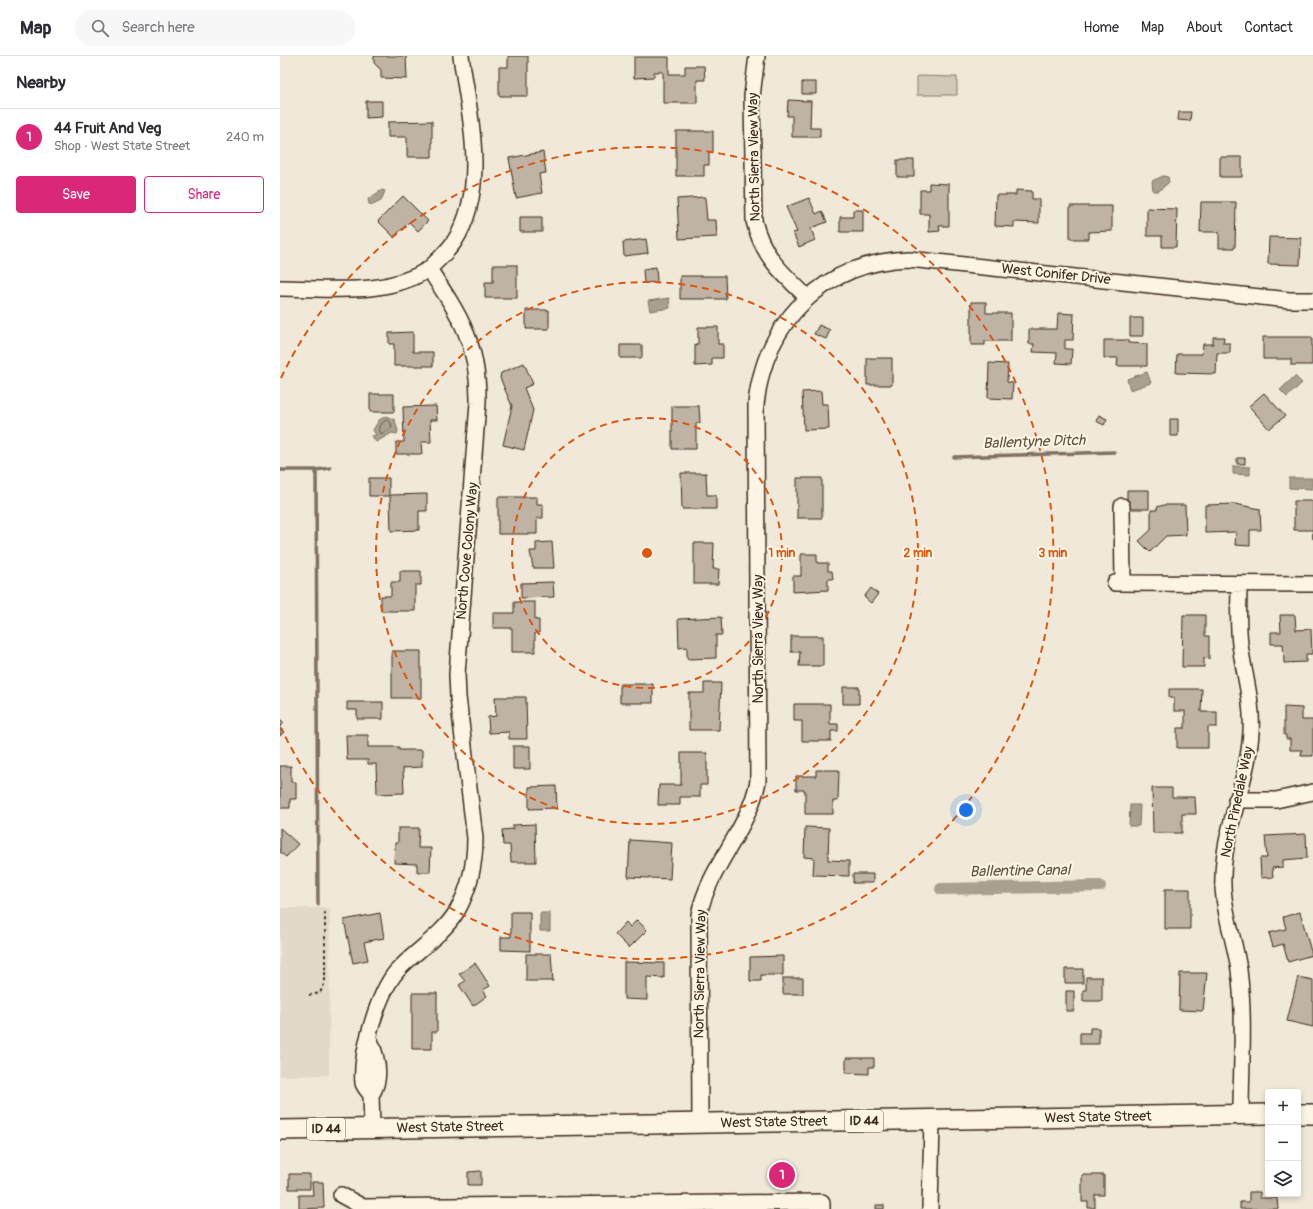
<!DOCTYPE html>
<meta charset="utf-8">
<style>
:root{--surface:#fff;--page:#f7f7f7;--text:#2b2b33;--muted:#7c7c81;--line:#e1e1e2;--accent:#db2777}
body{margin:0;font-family:Pangolin,sans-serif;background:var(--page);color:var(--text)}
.controls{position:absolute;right:12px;bottom:12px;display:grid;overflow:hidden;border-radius:4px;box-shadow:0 2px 6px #0003}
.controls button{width:36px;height:36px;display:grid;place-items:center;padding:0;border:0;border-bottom:1px solid var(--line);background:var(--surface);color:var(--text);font:20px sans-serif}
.you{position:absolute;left:686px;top:754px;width:14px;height:14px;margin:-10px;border:3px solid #fff;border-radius:50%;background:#1a73e8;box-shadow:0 0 0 6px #1a73e833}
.badge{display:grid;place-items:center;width:26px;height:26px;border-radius:50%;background:var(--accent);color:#fff;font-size:13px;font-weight:700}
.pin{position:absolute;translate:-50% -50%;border:2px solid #fff;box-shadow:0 1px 4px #0006}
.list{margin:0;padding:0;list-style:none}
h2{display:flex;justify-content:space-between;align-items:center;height:52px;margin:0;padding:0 16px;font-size:17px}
h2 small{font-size:13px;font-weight:400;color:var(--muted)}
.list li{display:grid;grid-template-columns:26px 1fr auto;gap:12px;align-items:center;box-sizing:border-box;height:56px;padding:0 16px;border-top:1px solid var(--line)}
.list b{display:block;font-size:15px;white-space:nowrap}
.list p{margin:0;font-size:13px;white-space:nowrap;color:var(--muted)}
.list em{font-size:13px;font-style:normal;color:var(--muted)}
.actions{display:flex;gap:8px;padding:12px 16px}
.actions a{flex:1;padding:9px 0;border:1px solid var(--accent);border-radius:4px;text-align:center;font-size:14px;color:var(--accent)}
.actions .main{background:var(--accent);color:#fff}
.icon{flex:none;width:22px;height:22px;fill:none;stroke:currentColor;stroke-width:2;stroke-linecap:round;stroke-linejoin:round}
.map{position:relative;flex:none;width:1033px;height:1153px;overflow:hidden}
header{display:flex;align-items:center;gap:24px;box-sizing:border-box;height:56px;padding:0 20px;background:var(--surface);border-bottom:1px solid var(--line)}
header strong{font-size:19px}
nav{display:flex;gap:22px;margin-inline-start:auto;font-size:14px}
.search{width:280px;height:36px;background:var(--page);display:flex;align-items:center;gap:10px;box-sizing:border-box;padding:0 14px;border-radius:22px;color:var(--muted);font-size:15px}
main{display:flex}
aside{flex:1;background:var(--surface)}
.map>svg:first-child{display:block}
</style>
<header>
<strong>Map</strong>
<div class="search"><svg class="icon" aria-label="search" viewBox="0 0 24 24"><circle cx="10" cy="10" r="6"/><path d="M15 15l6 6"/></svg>Search here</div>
<nav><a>Home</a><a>Map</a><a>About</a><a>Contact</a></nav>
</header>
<main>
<aside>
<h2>Nearby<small></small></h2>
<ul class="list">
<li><span class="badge">1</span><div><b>44 Fruit And Veg</b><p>Shop · West State Street</p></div><em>240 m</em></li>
</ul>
<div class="actions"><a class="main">Save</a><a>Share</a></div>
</aside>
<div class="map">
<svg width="1033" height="1153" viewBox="0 0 1033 1153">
<rect width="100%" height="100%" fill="#f0e9d9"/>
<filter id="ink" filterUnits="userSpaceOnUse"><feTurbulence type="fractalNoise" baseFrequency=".025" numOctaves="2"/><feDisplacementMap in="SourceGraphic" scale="8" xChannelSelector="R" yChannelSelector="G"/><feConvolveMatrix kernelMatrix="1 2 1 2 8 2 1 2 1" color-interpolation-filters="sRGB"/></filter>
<g filter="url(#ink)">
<path fill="#e1d9c9" d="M0 852H50L49 1019 0 1020Z"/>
<path fill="#d2c9ba" stroke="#867a6c" d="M637 20 677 21V39H637Z"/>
<path fill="#aaa091" stroke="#7e7163" d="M883 120 888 121 889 126 879 135H873L872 125Z
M102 134 105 135 101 145 93 149 89 148 88 143Z
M389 242 390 252 370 255 368 245Z
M867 316 871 327 850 334 847 323Z
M1015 320 1022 327 1007 341 1000 334Z
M106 360 115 364 118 375 117 378 112 377 96 386 92 380 96 379 93 374 99 364Z
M953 410 970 411V419L953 418Z
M1009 422H1032V433L1009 432Z
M850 749H860L859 770H849Z
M260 857H270V875H260Z"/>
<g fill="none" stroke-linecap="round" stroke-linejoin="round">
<path stroke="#67594c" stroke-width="1" d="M107 364 111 367 112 372 101 378 99 373 102 367Z"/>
<path stroke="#7e7163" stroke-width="3.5" d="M674 401 834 396
M0 414H36L50 412
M36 414 38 848"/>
<path stroke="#aaa091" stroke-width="12" d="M661 833 820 830"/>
</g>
<path fill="#beb3a4" stroke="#3b2a1e" d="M94 0H126L127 23 101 22V14L94 7Z
M228 0H248V40H219V11H228Z
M354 1H389V18H405V10H424L425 24H417V47H383V16H374V21L354 22Z
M522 26H536V38H522Z
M508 44 531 45 530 72H540V81H512V60H507Z
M86 45H102V61L86 62Z
M899 56H911L910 65 898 64Z
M152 65V101H127V81H108V66Z
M396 75H433V96H429V109H424V120H396Z
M263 96 266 117 259 118 262 137 236 142 229 102Z
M940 101H962V121H940Z
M617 104H634V121H617Z
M649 127 669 128V170H659L660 175 649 176V158H640V134H649Z
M736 134 752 135V143H759V167L734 166V171L715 170 716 139H736Z
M123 140 148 165 138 175 129 166 114 181 98 165Z
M425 141 427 164H436L437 181 399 183 397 143Z
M529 142 536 158 542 155 547 166 531 172 535 184 519 191 513 177 517 176 506 151Z
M921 146H956L955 192H939V176H920Z
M790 150H832V175L809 176V183H790Z
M867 152 897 153 896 191H882V180H867Z
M573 154H583V176H560V161H573Z
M240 161H262V176H240Z
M989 181 1021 182 1020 209 988 208Z
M366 183 368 197 344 200 343 186Z
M213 209H237V242H205V226H213Z
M376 211 377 226 364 227 363 213Z
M400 220H445L446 243H400Z
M691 246H706V257H731V285H705V289H691Z
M246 254H269V273H246Z
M778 257 794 258 793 284H785V293H792L791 308 776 307 777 297 753 296 754 288H749V273H777Z
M850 262H863V280H850Z
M539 269 550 274 546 283 534 278Z
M418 271H438V288H443V302H432V309L415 310V288H418Z
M133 276V296H153V310H114V288H109V277Z
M933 281H944L943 287H950V297H937L936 318 896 317 897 298H922L923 288H933Z
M983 281H1032V309H1011V303H983Z
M824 284H848V287L867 288V310H837L838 302H824Z
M340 289H362V302H340Z
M587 302H612V329H587Z
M244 307 253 328 244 332 253 354 244 394 223 389 232 350 220 322 221 317Z
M709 307 728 308 727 326 733 327 732 343 708 342Z
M541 335 542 348H548L549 373 524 374 522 336Z
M984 337 1005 360 989 373 969 350Z
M90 338H114V356H90Z
M156 350 157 364H150L151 386H141L142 398H116V386H124L123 351Z
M392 350H419L420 367H416V393H392Z
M819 359 827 363 824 369 816 365Z
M890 363H898V380H890Z
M957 402H965V408H957Z
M401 417H426L427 439H436V453H402Z
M89 422H109V440H89Z
M517 422H542V462H517Z
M847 434H869V453H847Z
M147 438V455H139V474L111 475 110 439Z
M218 441H257V448H263V462H257V478H218Z
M1014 445H1033V483V474H1014Z
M955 448 980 453 981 474H970V490L955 489 956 476 925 477V449Z
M884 449H905L906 479 886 480 870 496 859 485 871 474V454H877V451Z
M272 486 274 512H253L250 495H256V487Z
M414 487H434L433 513H439L438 528H414Z
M521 498H537V507H548V515H552L553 523H548V534L513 536V520H521Z
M120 515H141V529H135V555H101V540H111V526H120Z
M273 526 274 541 241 542V527Z
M591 532 598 538 591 547 584 541Z
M234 546H255V564H259V577H255V596H232V572H213V557H234Z
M903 559H925V580H929V603L924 602V611H902Z
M1000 559H1015L1016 574 1031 573 1032 598H1026V606L1004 607 1003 588H991V576H1001Z
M441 561 442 579H436V602L407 603V591L399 592 398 563Z
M511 580H543V610H519L520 596H511Z
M112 595H141V642H112Z
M424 627H441L439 674H409V637H424Z
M340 628H373V647H340Z
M563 631H579V648H563Z
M889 633H922L921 656H937V671H928V692H897V672H905V655H894V642H889Z
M215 641H246L247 683H229V676L209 677 208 661 216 660Z
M67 646H103V663H77V654H67Z
M514 648H550V668H558V675H551V685H522V665H514Z
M1004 651 1022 652V664H1033V700H1021L1022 694H1010V683H1006V679H1004Z
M0 663 4 667 0 671Z
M0 672 4 676 0 680Z
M66 679H88V691H119V694H142V711L123 712 124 737 97 738 96 708H88V704H67Z
M233 690H250V713H233Z
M401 697H427V729H420V741H400V749H378L379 729H401Z
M0 710H11V726H16V743H10V752H0Z
M536 714H559L558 745H553V758H525V734H516V720H536Z
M276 730 277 752 249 753V731Z
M872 732H892V741H915L916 758H902V777H873Z
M255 768 256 806H231L230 789H223L222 774 233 773V769Z
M525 771 549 772 548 804 569 805V820L533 819 534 802 524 801Z
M0 772 18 788 6 801 0 796Z
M118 772H139L138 792H151L150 816H137V808L114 807 115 787H118Z
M1026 778 1027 802 1003 804V811L992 812 993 821 981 822 980 802H987L985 780Z
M350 784 392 787 390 823 348 821Z
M573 818H593V827H573Z
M885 833H910V873H885Z
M231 856H250V895L221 894V881H231Z
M1020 856 1032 899 1008 906 1003 888 993 891 989 877 1006 873 1003 861Z
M100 857 104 882 84 886 88 904 73 907 64 864Z
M357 864 367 874 349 892 335 878 346 866 350 871Z
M246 898H271L273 925H246Z
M503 900V919H481V925H470V901Z
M344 906 384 907V922L367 921V944L344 943Z
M195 907 210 930 203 934 207 940 193 950 179 929 185 925 179 918Z
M785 913H803V927H785Z
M900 917H927L923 955 899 954Z
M806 921H822V945H803V934H806Z
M1018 921 1033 924V971L1007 965Z
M503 922H523V938H503Z
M786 935H794V955H786Z
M132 937H157V976H152V993H132Z
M810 972H819V988H800V977H810Z
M566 1002H594V1011H589V1018L566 1017Z
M201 1115V1129H188V1116Z
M9 1118H30V1133H9Z
M802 1119H824V1139H815V1152H808V1146H802Z
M32 1126H43L44 1152 19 1153V1139H33Z
M969 1136H980V1142H997L998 1153H960V1146H969Z
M596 1149H604V1153H596Z"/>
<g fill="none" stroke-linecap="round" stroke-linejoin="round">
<g stroke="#3b2a1e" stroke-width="18">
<path id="minor" d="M477 0 472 40 474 165C483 201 502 217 528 242
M0 232C50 232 105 241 149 213
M842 450 843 527
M835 527 1033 528
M959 529C959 551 957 573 961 595 965 622 973 648 971 676 968 729 941 776 943 830 944 859 955 885 959 914 965 961 961 1011 961 1059
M956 744H996L1033 736
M89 982C97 1000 103 1022 91 1039 89 1036 84 1031 83 1027 80 998 98 937 117 915 136 894 162 880 177 855 190 832 195 808 195 782L178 641 177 618 198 347C199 288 180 260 149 213 158 204 167 196 174 186 209 133 189 58 181 0
M91 1039 92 1072
M420 1067 419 859C429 810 469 774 478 725L476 348C485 265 544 206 629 203L1009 244H1033
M61 1139 83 1151 542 1146V1153
M650 1153 652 1064"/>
</g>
<g stroke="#3b2a1e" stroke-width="22">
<path id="major" d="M1018 1058H1033
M0 1074 988 1058"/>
</g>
<path stroke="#3b2a1e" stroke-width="2" stroke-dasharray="3 3" stroke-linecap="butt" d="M29 939 40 937 45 926V855"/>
<use href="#minor" stroke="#fcf5e5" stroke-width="15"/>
<use href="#major" stroke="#fcf5e5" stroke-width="19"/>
</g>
</g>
<g fill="none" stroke="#df570d" stroke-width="2" stroke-dasharray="7 5">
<circle cx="367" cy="497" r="135"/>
<circle cx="367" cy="497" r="271"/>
<path d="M1 322A406 406 0 1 1 1 672"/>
</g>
<g text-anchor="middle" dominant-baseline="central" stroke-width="4" stroke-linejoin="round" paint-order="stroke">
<g fill="#fcf5e5" stroke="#75675a" stroke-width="1">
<rect x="565" y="1054" width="38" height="22" rx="3"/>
<rect x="27" y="1062" width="38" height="22" rx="3"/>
</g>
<g font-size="13" font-weight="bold" fill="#3b2a1e">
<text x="584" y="1065">ID 44</text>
<text x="46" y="1073">ID 44</text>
</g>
<g font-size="14" fill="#3b2a1e" stroke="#fcf5e5">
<text transform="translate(474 101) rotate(-91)">North Sierra View Way</text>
<text transform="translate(776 218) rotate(6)">West Conifer Drive</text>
<text transform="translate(187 495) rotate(-85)">North Cove Colony Way</text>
<text transform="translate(478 583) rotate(-90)">North Sierra View Way</text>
<text transform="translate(957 746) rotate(-78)">North Pinedale Way</text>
<text transform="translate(420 918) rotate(-89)">North Sierra View Way</text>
<text transform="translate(818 1061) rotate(-1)">West State Street</text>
<text transform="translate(494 1066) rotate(-1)">West State Street</text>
<text transform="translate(170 1071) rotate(-1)">West State Street</text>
</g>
<g font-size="15" font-style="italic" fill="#625346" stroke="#fcf5e5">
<text transform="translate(754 386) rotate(-2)">Ballentyne Ditch</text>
<text transform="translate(740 815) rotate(-1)">Ballentine Canal</text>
</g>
</g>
<circle cx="367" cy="497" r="6" fill="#df570d" stroke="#fcf5e5" stroke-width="2"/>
<g font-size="12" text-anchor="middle" font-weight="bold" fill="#df570d" stroke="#fcf5e5" stroke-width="4" stroke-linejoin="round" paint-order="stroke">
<text x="502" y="501">1 min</text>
<text x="638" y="501">2 min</text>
<text x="773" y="501">3 min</text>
</g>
</svg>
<div class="controls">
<button>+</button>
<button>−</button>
<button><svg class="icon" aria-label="layers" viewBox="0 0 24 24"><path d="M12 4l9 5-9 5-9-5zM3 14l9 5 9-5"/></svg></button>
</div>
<div class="you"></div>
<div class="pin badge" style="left:502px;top:1119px">1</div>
</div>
</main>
